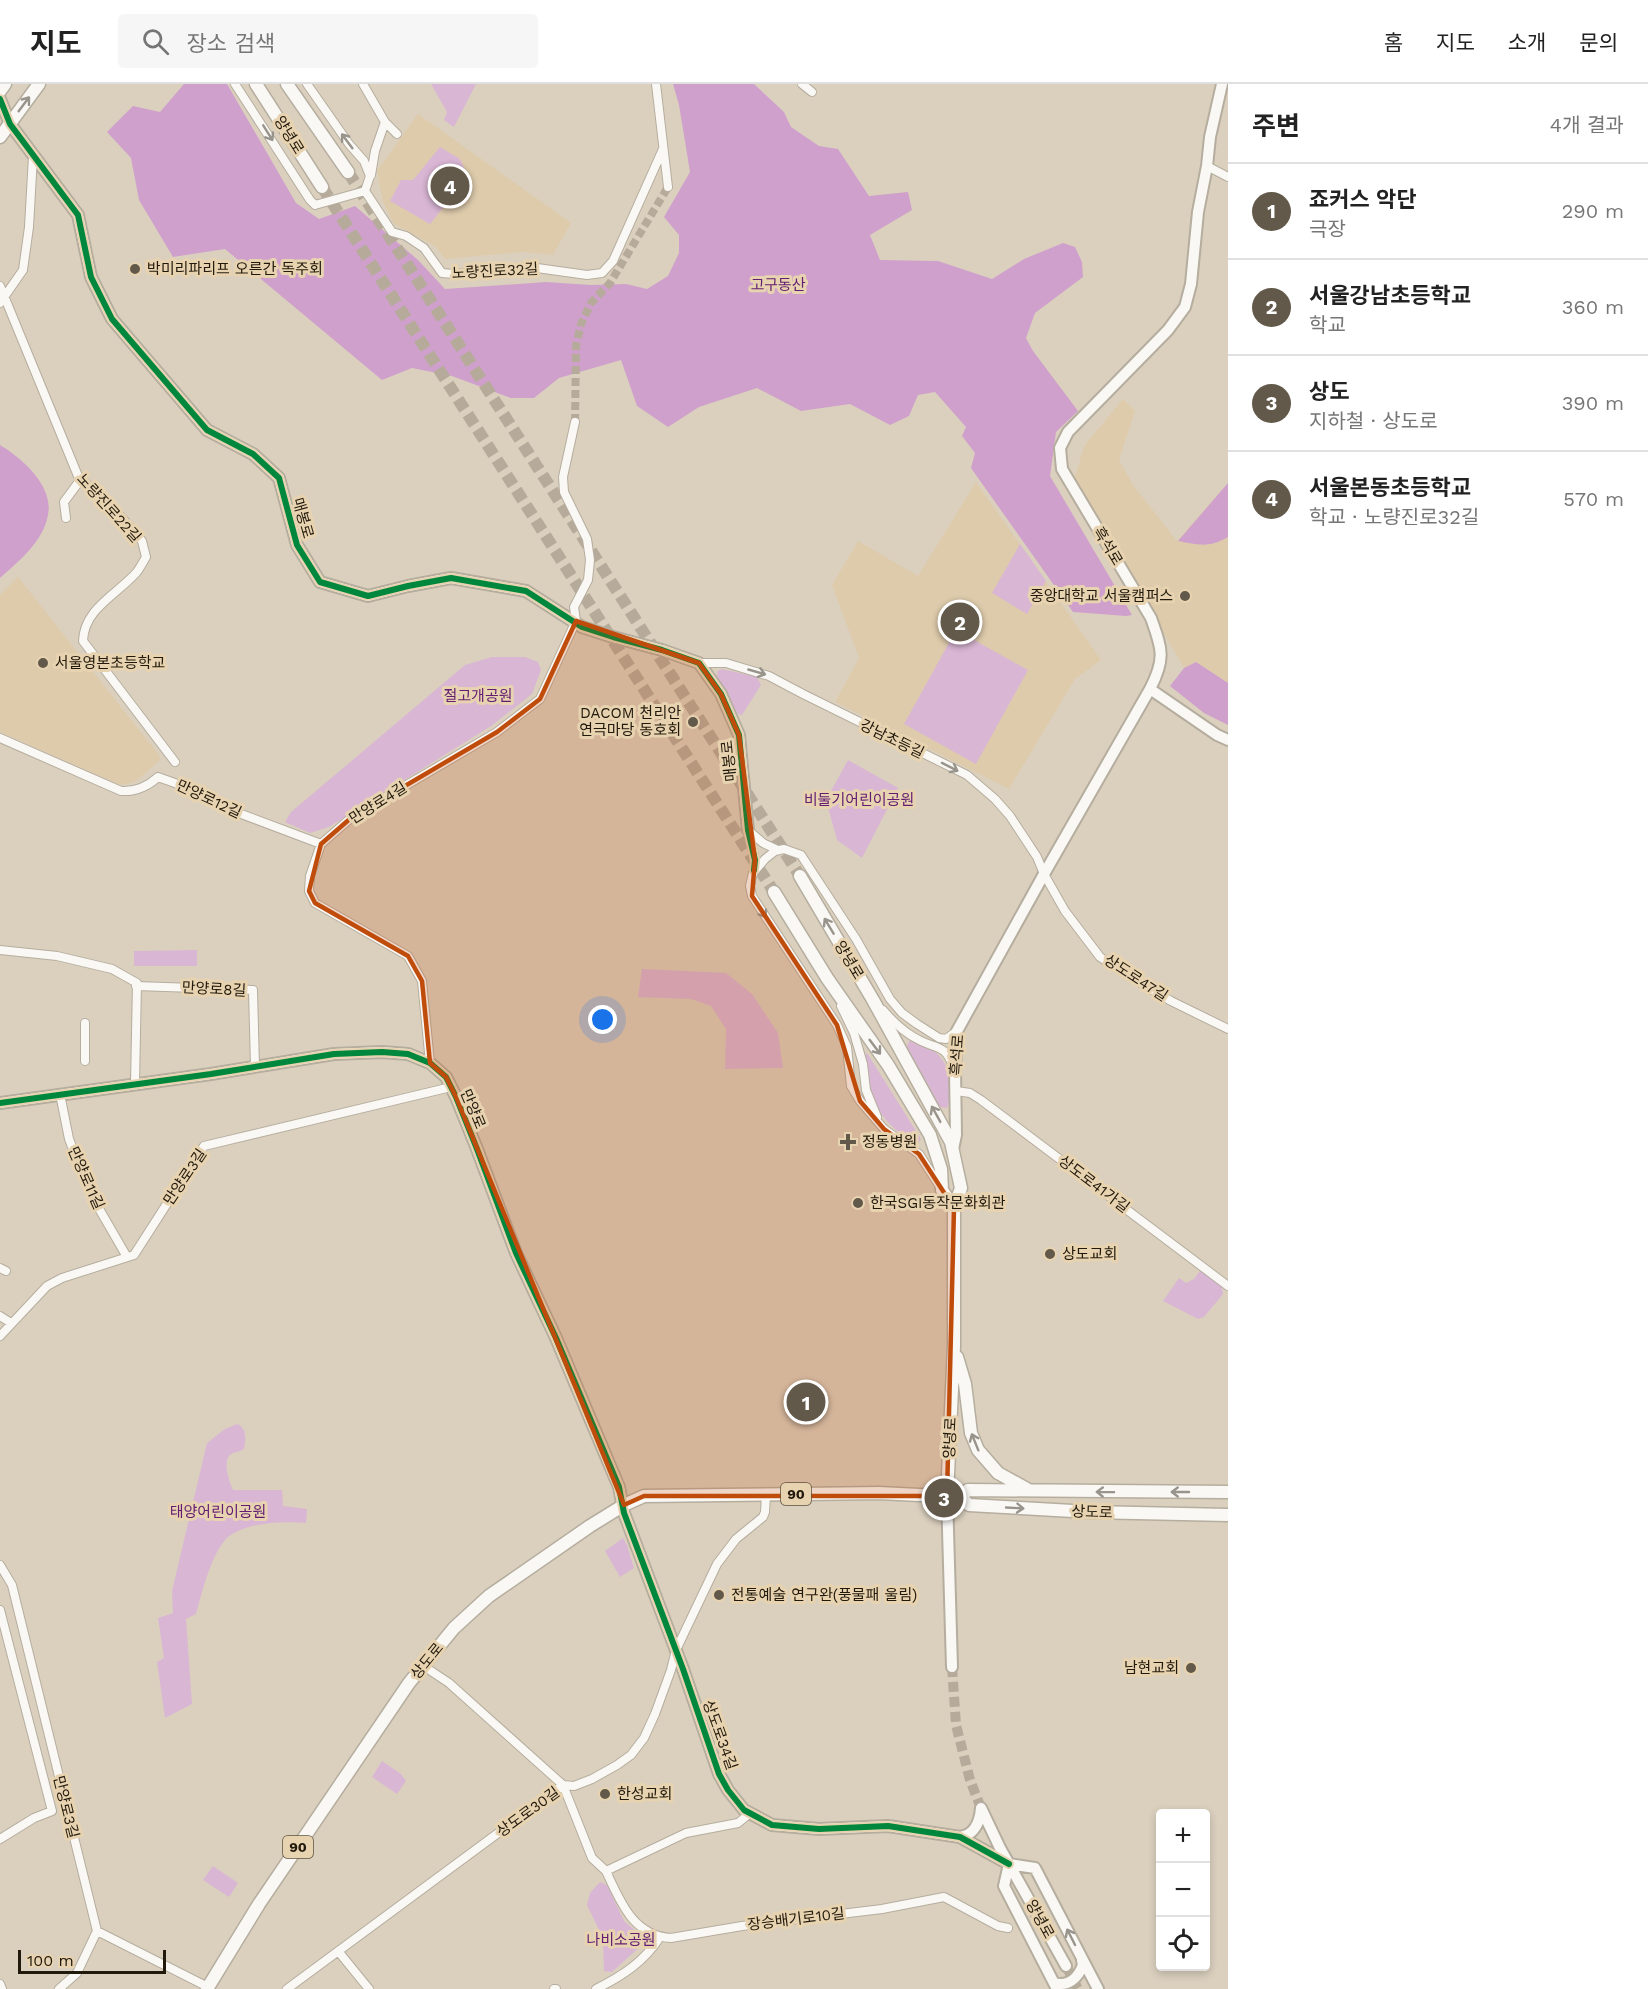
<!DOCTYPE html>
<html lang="ko">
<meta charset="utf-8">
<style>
:root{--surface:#fff;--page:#f6f6f6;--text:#222;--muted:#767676;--line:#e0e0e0;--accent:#62594a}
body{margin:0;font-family:"Work Sans","Noto Sans KR",sans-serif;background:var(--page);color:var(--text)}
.controls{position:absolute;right:18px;bottom:18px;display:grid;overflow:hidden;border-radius:6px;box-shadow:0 3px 9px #0003}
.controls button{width:54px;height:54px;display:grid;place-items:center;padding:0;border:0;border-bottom:2px solid var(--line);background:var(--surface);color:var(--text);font:30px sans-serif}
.scale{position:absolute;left:18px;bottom:15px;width:148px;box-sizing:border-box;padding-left:6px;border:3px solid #21190c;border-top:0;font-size:16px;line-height:21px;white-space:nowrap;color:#21190c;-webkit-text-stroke:4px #e8d3b1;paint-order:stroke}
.you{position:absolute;left:603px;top:936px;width:21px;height:21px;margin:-15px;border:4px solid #fff;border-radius:50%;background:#1a73e8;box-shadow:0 0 0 9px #1a73e833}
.badge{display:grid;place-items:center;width:39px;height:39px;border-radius:50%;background:var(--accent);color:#fff;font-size:20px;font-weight:700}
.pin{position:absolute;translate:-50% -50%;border:3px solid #fff;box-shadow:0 2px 6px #0006}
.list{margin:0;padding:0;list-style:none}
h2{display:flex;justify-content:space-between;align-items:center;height:78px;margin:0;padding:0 24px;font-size:26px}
h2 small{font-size:20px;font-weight:400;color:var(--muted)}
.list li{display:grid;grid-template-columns:39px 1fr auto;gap:18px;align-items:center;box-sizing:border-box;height:96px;padding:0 24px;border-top:2px solid var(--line)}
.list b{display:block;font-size:22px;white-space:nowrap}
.list p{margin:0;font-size:20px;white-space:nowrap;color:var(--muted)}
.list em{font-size:20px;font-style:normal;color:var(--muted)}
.icon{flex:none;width:33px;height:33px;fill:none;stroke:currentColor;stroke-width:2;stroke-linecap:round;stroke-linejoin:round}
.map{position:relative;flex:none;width:1228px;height:1905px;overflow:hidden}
header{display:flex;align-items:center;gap:36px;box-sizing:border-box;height:84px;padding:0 30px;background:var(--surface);border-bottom:2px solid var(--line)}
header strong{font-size:28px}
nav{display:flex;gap:33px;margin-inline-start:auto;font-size:21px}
.search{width:420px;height:54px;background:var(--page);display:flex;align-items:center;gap:15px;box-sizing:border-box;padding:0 21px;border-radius:6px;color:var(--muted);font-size:22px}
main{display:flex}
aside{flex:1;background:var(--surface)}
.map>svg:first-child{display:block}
</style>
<header>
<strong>지도</strong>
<div class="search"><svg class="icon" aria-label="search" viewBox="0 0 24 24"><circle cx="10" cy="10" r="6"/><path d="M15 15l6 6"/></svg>장소 검색</div>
<nav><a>홈</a><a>지도</a><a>소개</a><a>문의</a></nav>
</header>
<main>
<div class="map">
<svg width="1228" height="1905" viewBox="0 0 1228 1905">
<rect width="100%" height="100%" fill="#dbd0be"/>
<path fill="#decbac" d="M418 30 571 139 553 171 523 168 445 175 435 162 394 140 383 118 377 87Z
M1123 315 1135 327 1119 376 1133 401 1177 457 1228 399V603L1196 578 1184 584 1075 394 1084 362Z
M976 398 1101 576 1075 595 1009 705 835 618 859 574 832 501 858 457 918 492Z
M18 493 159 671 160 676 135 698 120 701 0 648V511Z"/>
<path fill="#d9b6d4" d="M431 0H476L454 43 444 36 447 28Z
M440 63 460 75 468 92 430 140 390 117 401 96H413Z
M1020 460 1046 497 1027 530 992 509Z
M956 546 1028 586 976 680 904 640Z
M492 573H525L538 578 541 586 532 610 491 642 329 743 310 749 285 738 291 728 465 581Z
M722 585 757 593 761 601 742 631 738 630 716 594 718 587Z
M848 676 898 704 862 774 837 756 826 716Z
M197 866V882H134V867Z
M642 885 726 889 752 910 778 949 783 984 725 985 726 945 711 922 691 915 638 913Z
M909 957C944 962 958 992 947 1024L940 1023 907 963Z
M867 969 921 1055 918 1059 914 1060C894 1046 876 1030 870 1005 867 995 868 983 865 972Z
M1200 1187 1222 1203 1223 1210 1204 1233 1198 1235 1163 1217 1179 1194 1186 1199 1194 1195Z
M237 1340C247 1344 246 1355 244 1365 240 1368 233 1368 230 1371 222 1378 230 1399 233 1406H282L283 1422 307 1425 306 1439C283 1437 253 1438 232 1450 213 1461 202 1509 196 1530L186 1535 192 1620 165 1634 157 1578 164 1574 158 1534 173 1529 172 1507 207 1359 225 1345Z
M623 1454 627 1461 634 1484 620 1493 605 1467Z
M382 1677 401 1690 406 1697 397 1710 372 1693Z
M213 1782 238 1799 229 1813 203 1796Z
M600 1798 607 1801 624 1837 645 1855 644 1859 612 1888 604 1887 603 1854 587 1821 590 1809Z"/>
<path fill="#cfa0cc" d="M184 0H227L296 119 319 135 355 122 418 176 445 205 546 198 591 201 626 200 647 205 668 192 679 169V151L664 133 690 88 679 21 673 0H754L784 28 791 43 819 62 838 65 869 112 908 108 912 126 870 151 880 176 938 177 992 195 1024 175 1063 159 1075 163 1082 178 1083 193 1035 229 1026 254 1033 267 1078 327 1056 348 1050 392 1132 531 1126 532 1073 528 971 384 975 369 962 352 966 343 935 308 918 311 909 332 890 341 850 320 801 327 757 304 699 323 668 343 637 322 621 276 559 294 534 314H511L452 292 412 284 382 296 225 165 173 173 139 116 131 74 107 48 133 22 160 28Z
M0 361C22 374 54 402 48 431 43 458 19 477 0 494Z
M1228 399V453C1209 464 1199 461 1178 457Z
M1196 578 1228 599V641L1204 629 1170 602 1184 584Z"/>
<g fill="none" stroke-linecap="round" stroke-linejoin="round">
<path stroke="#b6ab9a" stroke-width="8" stroke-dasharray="8 4" stroke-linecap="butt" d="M575 338 576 262 581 240 591 219 610 199 668 103"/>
<path stroke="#b6ab9a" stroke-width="10" stroke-dasharray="10 5" stroke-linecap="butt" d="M952 1583 956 1641 970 1696 981 1724
M1066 1882 1078 1905"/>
<path stroke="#b6ab9a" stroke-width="12" stroke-dasharray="12 6" stroke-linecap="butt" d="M348 88 800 792
M322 103 774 808"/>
<g stroke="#b5ad9e" stroke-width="10">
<path id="street" d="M235 0 310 116 315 121 365 107
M307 0 349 60 364 77 370 92 365 107
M363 0 385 38 397 50
M656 0 668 103
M802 0 812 8
M1207 82 1228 93
M371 91 375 67 385 38
M365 107 392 148 406 152 424 164 442 189 453 190 530 183 587 191 602 189 613 177 663 65
M0 202 78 392 117 428 142 457 146 473C143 478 140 484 136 489 116 511 84 525 83 557L175 678
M0 219 23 186 29 143 33 72
M66 434 64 418 81 395
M699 579H726L769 592 803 610 967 691 995 715 1010 732 1037 773 1044 790 1065 827 1100 873 1132 894 1171 917 1228 945
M0 654 121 707C136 708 147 703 158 693L186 703 220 722 321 760
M748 746 755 776 754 786
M748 746 763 759 778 766
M0 866 57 872 112 885 137 899 135 1000
M136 902 253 906 255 983
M841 922 854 949 863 980 866 1006 877 1033
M883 926C893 938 906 950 921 957 938 965 945 961 953 982
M85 939V977
M430 979 422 897 408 872 315 819 309 807 310 792 321 760 352 733 497 648 540 615 576 537 574 523 588 496 590 476 587 455 564 408 563 393 575 338
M956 1007 970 1009 981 1016 1228 1202
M60 1010 69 1055 90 1109 127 1173
M941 1104 919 1070 884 1045 860 1017 851 1002 847 963 837 941 752 812 750 802 753 789 765 775 775 767 784 765 801 771 856 855 890 915 902 929 917 940 939 954 946 955 957 947
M0 1184 6 1187
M0 1232 11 1239
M0 1252 47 1202 62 1194 134 1171 204 1062 451 1003
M0 1481 12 1501 97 1847 208 1903
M0 1526 52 1727 34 1734 0 1755
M422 1581 449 1599 563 1701 592 1774 606 1787
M749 1730 738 1739 686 1749 606 1787C620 1817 633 1852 671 1854L742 1842 882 1825 944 1813 998 1842 1008 1844
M338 1867 369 1905
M0 1900 2 1905
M59 1905 77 1889 97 1847
M287 1905 563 1701 574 1702 592 1695 617 1681 631 1671 644 1654 655 1630 671 1586 676 1566 717 1480 736 1455 763 1433 765 1428 766 1411
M554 1905H556
M596 1905C622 1892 644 1878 660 1853"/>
</g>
<g stroke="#b5ad9e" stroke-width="14">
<path id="secondary" d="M0 15 10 40 78 131 91 193 112 235 207 346 253 370 279 394 297 461 320 498 368 512 408 502 451 494 526 507 582 543 613 553 662 566 699 579 721 610 739 651 748 746
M1150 605 1217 651 1228 656
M0 1019 211 990 334 970 382 968 408 970 430 979 446 993 456 1013 477 1065 516 1169 556 1254 619 1403 624 1429 683 1585 719 1690 728 1706 744 1726 772 1741 819 1745 888 1742 960 1753 1009 1780 1035 1784 1098 1905
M953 1065 956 1051 955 986 957 947 1044 790 1150 605C1166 574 1162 565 1151 534L1062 385 1060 364 1068 348 1168 246 1185 223 1191 200 1198 128 1207 82 1210 53 1222 0
M947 1412 952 1583
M981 1724 1000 1764 1066 1882
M960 1753C975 1751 980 1737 981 1724
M1009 1780 1004 1802 1057 1905
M1054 1899C1068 1903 1078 1894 1083 1881L1082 1876"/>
</g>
<g stroke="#b5ad9e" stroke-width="15">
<path id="primary" d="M256 0 322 103
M287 0 348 88
M0 7 5 0
M0 53 39 0
M800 792 873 916 951 1058 961 1104 954 1124V1262L947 1412
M774 808 827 894 888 981 930 1051 941 1085 942 1106 954 1124
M957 1273 965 1300 971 1349 978 1366 998 1389 1027 1405
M960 1413 968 1406 1228 1408
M207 1905 259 1820 409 1599 454 1544 489 1512 590 1442 624 1421 644 1412 879 1409 960 1413 969 1421 1090 1428 1228 1431"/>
</g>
<use href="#street" stroke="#faf8f5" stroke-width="8"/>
<use href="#secondary" stroke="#faf8f5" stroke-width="10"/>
<use href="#primary" stroke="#faf8f5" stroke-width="12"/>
<g stroke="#e8d3b1" stroke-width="10">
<path id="cycleway" d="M0 15 10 40 78 131 91 193 112 235 207 346 253 370 279 394 297 461 320 498 368 512 408 502 451 494 526 507 582 543 613 553 662 566 699 579 721 610 739 651 748 746 755 776 754 786
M0 1019 211 990 334 970 382 968 408 970 430 979 446 993 456 1013 477 1065 516 1169 556 1254 619 1403 624 1429 683 1585 719 1690 728 1706 744 1726 772 1741 819 1745 888 1742 960 1753 1009 1780"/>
</g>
<use href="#cycleway" stroke="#00873e" stroke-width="6"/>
</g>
<defs><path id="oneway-shaft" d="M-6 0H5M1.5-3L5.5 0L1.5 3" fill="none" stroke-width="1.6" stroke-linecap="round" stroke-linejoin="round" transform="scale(1.5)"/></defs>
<g stroke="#98948c">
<use href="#oneway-shaft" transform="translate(24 20) rotate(-53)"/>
<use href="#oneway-shaft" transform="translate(268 49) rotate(58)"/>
<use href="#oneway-shaft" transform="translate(347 57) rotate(-127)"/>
<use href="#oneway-shaft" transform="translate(757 588) rotate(16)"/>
<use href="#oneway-shaft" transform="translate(950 683) rotate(27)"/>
<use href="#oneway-shaft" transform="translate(761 826) rotate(57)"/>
<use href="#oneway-shaft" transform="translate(829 842) rotate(-121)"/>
<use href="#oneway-shaft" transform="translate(875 963) rotate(53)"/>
<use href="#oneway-shaft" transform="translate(936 1030) rotate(-119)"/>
<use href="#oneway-shaft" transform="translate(975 1358) rotate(-112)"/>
<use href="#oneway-shaft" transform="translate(1105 1408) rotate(-179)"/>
<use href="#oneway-shaft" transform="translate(1180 1408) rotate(-180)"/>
<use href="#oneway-shaft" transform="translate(1015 1424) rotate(3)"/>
<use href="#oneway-shaft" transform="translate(1071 1853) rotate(-117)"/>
</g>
<path fill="#c04c0c" fill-opacity="0.2" stroke="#c04c0c" stroke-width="4.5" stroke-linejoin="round" d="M576 537 699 579 721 610 739 651 755 776 752 812 837 941 860 1017 884 1045 919 1070 954 1124 947 1412H644L624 1421 456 1013 446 993 430 979 422 897 408 872 315 819 309 807 321 760 352 733 497 648 540 615Z"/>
<g fill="#62594a" stroke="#e8d3b1" stroke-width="2">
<circle cx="135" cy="185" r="6"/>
<circle cx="1185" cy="512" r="6"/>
<circle cx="43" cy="579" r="6"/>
<circle cx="693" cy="638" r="6"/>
<path d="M845 1049h6v6h6v6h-6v6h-6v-6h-6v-6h6z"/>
<circle cx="858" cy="1119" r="6"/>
<circle cx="1050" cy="1170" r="6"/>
<circle cx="719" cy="1511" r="6"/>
<circle cx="1191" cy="1584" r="6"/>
<circle cx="605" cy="1710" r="6"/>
</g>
<g text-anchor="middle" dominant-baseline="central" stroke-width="6" stroke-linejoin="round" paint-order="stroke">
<g fill="#e8d3b1" stroke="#5d513e" stroke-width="1.5">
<rect x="781" y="1399" width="30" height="22" rx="4.5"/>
<rect x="283" y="1752" width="30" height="22" rx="4.5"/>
</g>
<g font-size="14" font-weight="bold" fill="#21190c">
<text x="796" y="1410">90</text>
<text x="298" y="1763">90</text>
</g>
<g font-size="15" fill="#21190c" stroke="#e8d3b1">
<text transform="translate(289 51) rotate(58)">양녕로</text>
<text transform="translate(495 187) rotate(-3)">노량진로32길</text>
<text transform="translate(109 424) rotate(48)">노량진로22길</text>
<text transform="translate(303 434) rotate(74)">매봉로</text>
<text transform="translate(1108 462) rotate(59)">흑석로</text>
<text transform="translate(892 655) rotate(26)">강남초등길</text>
<text transform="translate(729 677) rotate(-96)">매봉로</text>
<text transform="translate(209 715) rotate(25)">만양로12길</text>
<text transform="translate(378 719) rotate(-32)">만양로4길</text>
<text transform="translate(849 876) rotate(59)">양녕로</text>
<text transform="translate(1136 894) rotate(33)">상도로47길</text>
<text transform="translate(214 905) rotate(3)">만양로8길</text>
<text transform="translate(957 971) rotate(-86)">흑석로</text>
<text transform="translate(473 1025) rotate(67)">만양로</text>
<text transform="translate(185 1093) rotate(-56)">만양로3길</text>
<text transform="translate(86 1094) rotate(66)">만양로11길</text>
<text transform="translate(1094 1100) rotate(37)">상도로41가길</text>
<text transform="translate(950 1354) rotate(-87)">양녕로</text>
<text transform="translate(1092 1428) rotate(2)">상도로</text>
<text transform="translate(427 1577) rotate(-51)">상도로</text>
<text transform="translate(720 1651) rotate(70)">상도로34길</text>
<text transform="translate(66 1723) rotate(76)">만양로3길</text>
<text transform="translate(528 1728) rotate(-36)">상도로30길</text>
<text transform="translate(796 1835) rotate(-7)">장승배기로10길</text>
<text transform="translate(1040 1835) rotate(61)">양녕로</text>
</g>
<g font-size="15" fill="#21190c" stroke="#e8d3b1" text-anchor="start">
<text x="147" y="185">박미리파리프 오른간 독주회</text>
<text x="1173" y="512" text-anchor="end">중앙대학교 서울캠퍼스</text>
<text x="55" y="579">서울영본초등학교</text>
<text x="681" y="629" text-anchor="end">DACOM 천리안<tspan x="681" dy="17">연극마당 동호회</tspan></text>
<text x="862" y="1058">정동병원</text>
<text x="870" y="1119">한국SGI동작문화회관</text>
<text x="1062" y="1170">상도교회</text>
<text x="731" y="1511">전통예술 연구완(풍물패 울림)</text>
<text x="1179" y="1584" text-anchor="end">남현교회</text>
<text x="617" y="1710">한성교회</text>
</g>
<g font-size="15" fill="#621c71" stroke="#e8d3b1">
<text x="778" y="201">고구동산</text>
<text x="478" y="612">절고개공원</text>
<text x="859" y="716">비둘기어린이공원</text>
<text x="218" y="1428">태양어린이공원</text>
<text x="621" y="1856">나비소공원</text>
</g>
</g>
</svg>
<div class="controls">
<button>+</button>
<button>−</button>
<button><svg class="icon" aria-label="locate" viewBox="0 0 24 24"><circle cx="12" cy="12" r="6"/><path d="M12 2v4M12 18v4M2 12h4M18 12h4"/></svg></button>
</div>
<div class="scale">100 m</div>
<div class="you"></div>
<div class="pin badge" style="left:806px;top:1318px">1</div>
<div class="pin badge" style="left:960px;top:538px">2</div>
<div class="pin badge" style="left:944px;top:1414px">3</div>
<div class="pin badge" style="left:450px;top:102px">4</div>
</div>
<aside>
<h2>주변<small>4개 결과</small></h2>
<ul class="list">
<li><span class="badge">1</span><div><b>죠커스 악단</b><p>극장</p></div><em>290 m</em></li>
<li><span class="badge">2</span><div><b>서울강남초등학교</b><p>학교</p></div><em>360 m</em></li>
<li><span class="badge">3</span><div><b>상도</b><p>지하철 · 상도로</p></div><em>390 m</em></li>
<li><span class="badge">4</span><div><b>서울본동초등학교</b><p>학교 · 노량진로32길</p></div><em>570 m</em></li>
</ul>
</aside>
</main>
